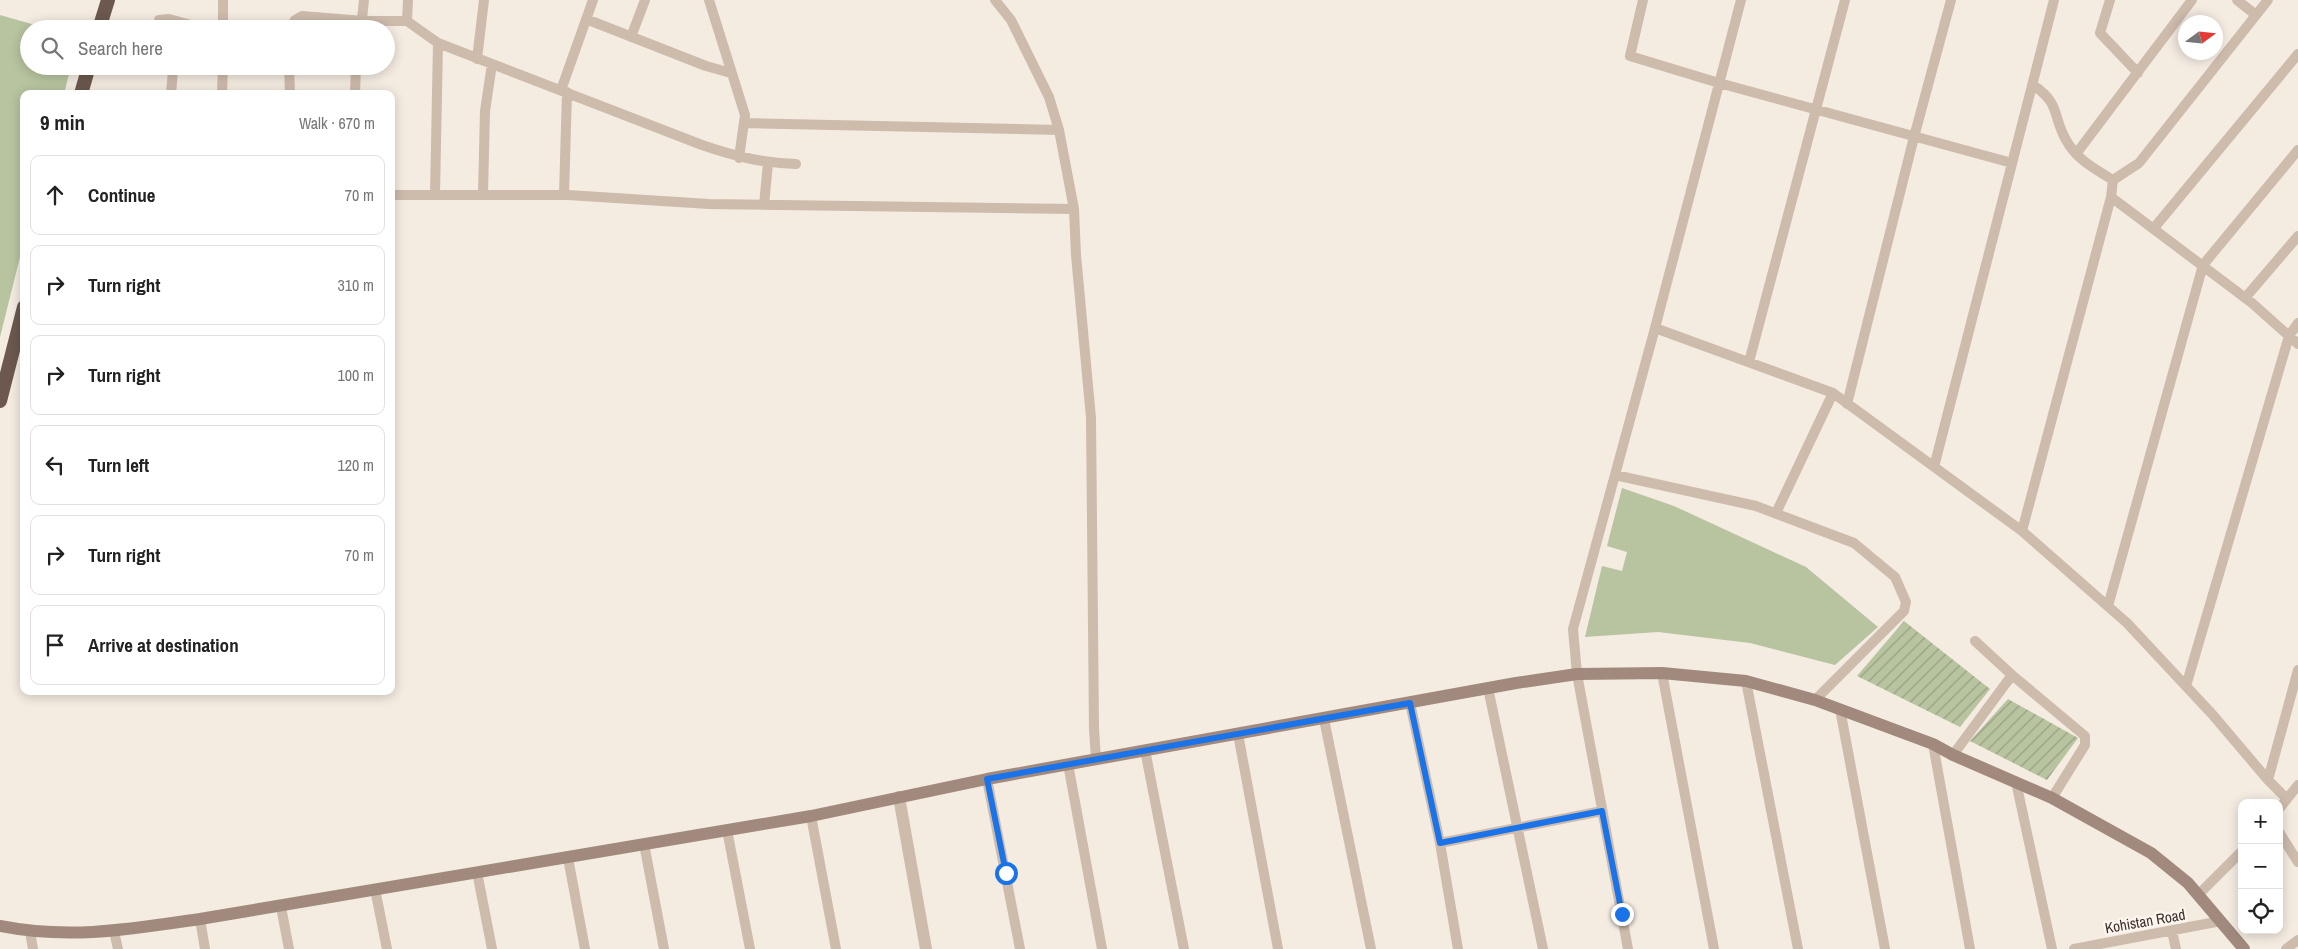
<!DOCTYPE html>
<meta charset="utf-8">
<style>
:root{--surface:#fff;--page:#f2f2f2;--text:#222;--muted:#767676;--line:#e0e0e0}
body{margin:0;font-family:"Archivo Narrow",sans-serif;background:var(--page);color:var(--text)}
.controls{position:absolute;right:15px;bottom:15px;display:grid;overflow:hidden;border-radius:10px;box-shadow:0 2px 12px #0003}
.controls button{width:45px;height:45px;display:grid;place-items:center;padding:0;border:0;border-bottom:1px solid var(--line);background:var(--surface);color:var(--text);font:25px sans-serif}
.compass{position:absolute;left:2178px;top:15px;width:45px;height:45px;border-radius:50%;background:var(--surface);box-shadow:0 2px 12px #0003;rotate:75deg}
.stop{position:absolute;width:15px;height:15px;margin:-11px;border:4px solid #1a73e8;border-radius:50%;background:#fff}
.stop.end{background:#1a73e8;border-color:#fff;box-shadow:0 1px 5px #0008}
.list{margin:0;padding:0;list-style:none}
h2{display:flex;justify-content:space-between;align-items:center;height:65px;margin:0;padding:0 20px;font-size:21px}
h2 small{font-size:16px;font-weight:400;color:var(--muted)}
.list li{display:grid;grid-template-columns:32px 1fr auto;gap:15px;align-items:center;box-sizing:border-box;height:80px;margin:0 10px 10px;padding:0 10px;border:1px solid var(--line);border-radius:10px}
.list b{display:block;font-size:19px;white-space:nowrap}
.list em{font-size:16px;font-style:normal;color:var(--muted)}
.icon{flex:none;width:28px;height:28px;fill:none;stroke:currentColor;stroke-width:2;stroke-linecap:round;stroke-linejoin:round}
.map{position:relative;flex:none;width:2298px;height:949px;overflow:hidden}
.search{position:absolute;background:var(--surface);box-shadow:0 2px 12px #0003;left:20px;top:20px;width:375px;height:55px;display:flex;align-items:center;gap:12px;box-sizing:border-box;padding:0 18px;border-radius:28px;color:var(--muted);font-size:19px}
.panel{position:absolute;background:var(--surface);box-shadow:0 2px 12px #0003;left:20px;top:90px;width:375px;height:605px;border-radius:10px}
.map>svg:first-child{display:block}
</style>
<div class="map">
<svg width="2298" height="949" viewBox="0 0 2298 949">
<defs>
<pattern id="garden-furrows" width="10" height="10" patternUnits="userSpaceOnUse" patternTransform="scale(1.25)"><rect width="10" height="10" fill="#b8c4a0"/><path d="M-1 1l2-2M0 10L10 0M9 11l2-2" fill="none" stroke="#97a083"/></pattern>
</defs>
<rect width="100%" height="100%" fill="#f4ebe1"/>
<path fill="#b8c4a0" d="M0 15 49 29H29V66H71L64 94H24V241L0 337Z
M1622 488 1674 506 1806 567 1878 627 1835 665 1750 643 1658 632 1585 637 1602 566 1622 571 1627 552 1607 546Z"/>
<path fill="url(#garden-furrows)" d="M1904 621 1990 689 1960 727 1857 676Z
M2008 699 2078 738 2047 780 1970 741Z"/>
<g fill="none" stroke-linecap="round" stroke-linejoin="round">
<path stroke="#cdbbac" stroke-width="10" d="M223 0V29
M709 0 745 115 739 158
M995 0 1011 20 1049 97 1059 130 1074 209 1076 255 1091 418 1094 729 1096 759
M1643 0 1630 56 1719 83 2012 163
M2110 0 2100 33 2138 73
M2237 0 2256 15
M586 19 706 66 731 73
M407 21 408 0
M156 29 159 20 169 19 195 26 223 28
M290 29 295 20 302 16 363 21H407L438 43 702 145C734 156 762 163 796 164
M361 29 364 0
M631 37 645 0
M477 59 484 0
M289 66 290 94
M2033 85C2061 104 2052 115 2066 140 2077 160 2095 169 2113 180
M561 90 593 0
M171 94 173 70 172 66
M222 94 223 66
M355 94 356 66
M745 123 1059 130
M2076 154 2192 0
M483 194 485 111 492 64
M391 195H568L709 204 1074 209
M435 195 438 43
M564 195 567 92
M2111 197 2252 303 2298 344
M764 205 768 163
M2154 228 2298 54
M2245 298 2298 236
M1655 328 1833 393 2022 531 2127 623 2212 714 2268 780
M1749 362 1845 0
M1847 404 1914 137 1951 0
M1934 467 2054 0
M1615 475 1756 506 1854 543 1895 577 1906 602 1904 611 1815 700
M1776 513 1833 393
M2022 531 2111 197 2113 180 2139 163 2268 0
M2108 606 2203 265 2298 150
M1975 641 2012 675 2085 736V745L2052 798
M1662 673 1714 949
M1746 681 1798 949
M2186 686 2289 336 2298 323
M1488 688 1543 949
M1410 703 1440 843 1458 949
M1840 709 1885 949
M1324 719 1371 949
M1238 734 1278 949
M1933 744 1970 949
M1145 750 1184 949
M1953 755 2012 675
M1068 764 1102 949
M987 779 1020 949
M2016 782 2052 949
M2286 798 2268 780 2298 670
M2279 809 2298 785
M811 816 836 949
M727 830 750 949
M2279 832 2298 862
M1440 843 1602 811
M644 844 664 949
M568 858 585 949
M477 872 492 949
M375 889 387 949
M2198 895 2242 851
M281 907 289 949
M200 919 205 949
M114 931 118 949
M2172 931 2176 949
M30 932 33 949
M1628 949 1577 674 1573 629 1655 328 1741 0
M2074 949 2221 921
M2286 949 2298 940"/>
<path stroke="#cdbbac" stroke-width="12" d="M899 797 926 949"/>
<path stroke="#a18a7d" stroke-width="12" d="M0 926C70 940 131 929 200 919L811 816 987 779 1516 683 1577 674 1662 673 1746 681 1815 700 1933 744 1953 755 2052 798 2151 853 2188 883 2244 949"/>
<path stroke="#6c584f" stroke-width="14" d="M99 29 108 0
M81 94 89 66
M0 401 24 307"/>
</g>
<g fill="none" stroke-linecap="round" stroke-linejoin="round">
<path stroke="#1a73e8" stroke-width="6" d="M1006 873 987 779 1410 703 1440 843 1602 811 1622 914"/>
</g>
<g text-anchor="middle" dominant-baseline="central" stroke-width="5" stroke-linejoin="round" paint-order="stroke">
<g font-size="15" fill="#3b302b" stroke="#fbf5ee">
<text transform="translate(2145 921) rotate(-10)">Kohistan Road</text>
</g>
</g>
</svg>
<div class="controls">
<button>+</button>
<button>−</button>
<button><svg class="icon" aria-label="locate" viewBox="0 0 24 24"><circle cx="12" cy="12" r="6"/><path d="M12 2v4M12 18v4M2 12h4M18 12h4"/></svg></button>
</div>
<svg class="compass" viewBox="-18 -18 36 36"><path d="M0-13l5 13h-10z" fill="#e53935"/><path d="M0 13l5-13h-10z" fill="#767676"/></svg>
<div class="stop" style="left:1006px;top:873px"></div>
<div class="stop end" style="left:1622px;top:914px"></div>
<div class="search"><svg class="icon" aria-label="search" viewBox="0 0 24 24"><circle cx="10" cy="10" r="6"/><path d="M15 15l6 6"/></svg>Search here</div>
<section class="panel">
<h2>9 min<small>Walk · 670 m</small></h2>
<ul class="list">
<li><svg class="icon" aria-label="ahead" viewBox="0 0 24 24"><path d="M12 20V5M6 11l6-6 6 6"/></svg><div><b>Continue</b></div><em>70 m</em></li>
<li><svg class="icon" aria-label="right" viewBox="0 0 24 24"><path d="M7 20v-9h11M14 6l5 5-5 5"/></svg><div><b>Turn right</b></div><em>310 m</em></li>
<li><svg class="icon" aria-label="right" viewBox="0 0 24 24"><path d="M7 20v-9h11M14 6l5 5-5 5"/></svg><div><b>Turn right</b></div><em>100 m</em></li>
<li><svg class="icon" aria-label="left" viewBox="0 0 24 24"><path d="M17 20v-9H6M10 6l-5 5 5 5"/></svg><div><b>Turn left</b></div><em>120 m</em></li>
<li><svg class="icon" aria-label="right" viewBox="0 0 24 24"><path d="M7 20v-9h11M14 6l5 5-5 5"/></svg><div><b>Turn right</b></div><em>70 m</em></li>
<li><svg class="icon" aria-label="arrive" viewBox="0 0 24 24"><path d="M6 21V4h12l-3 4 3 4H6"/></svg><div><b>Arrive at destination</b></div></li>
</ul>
</section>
</div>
